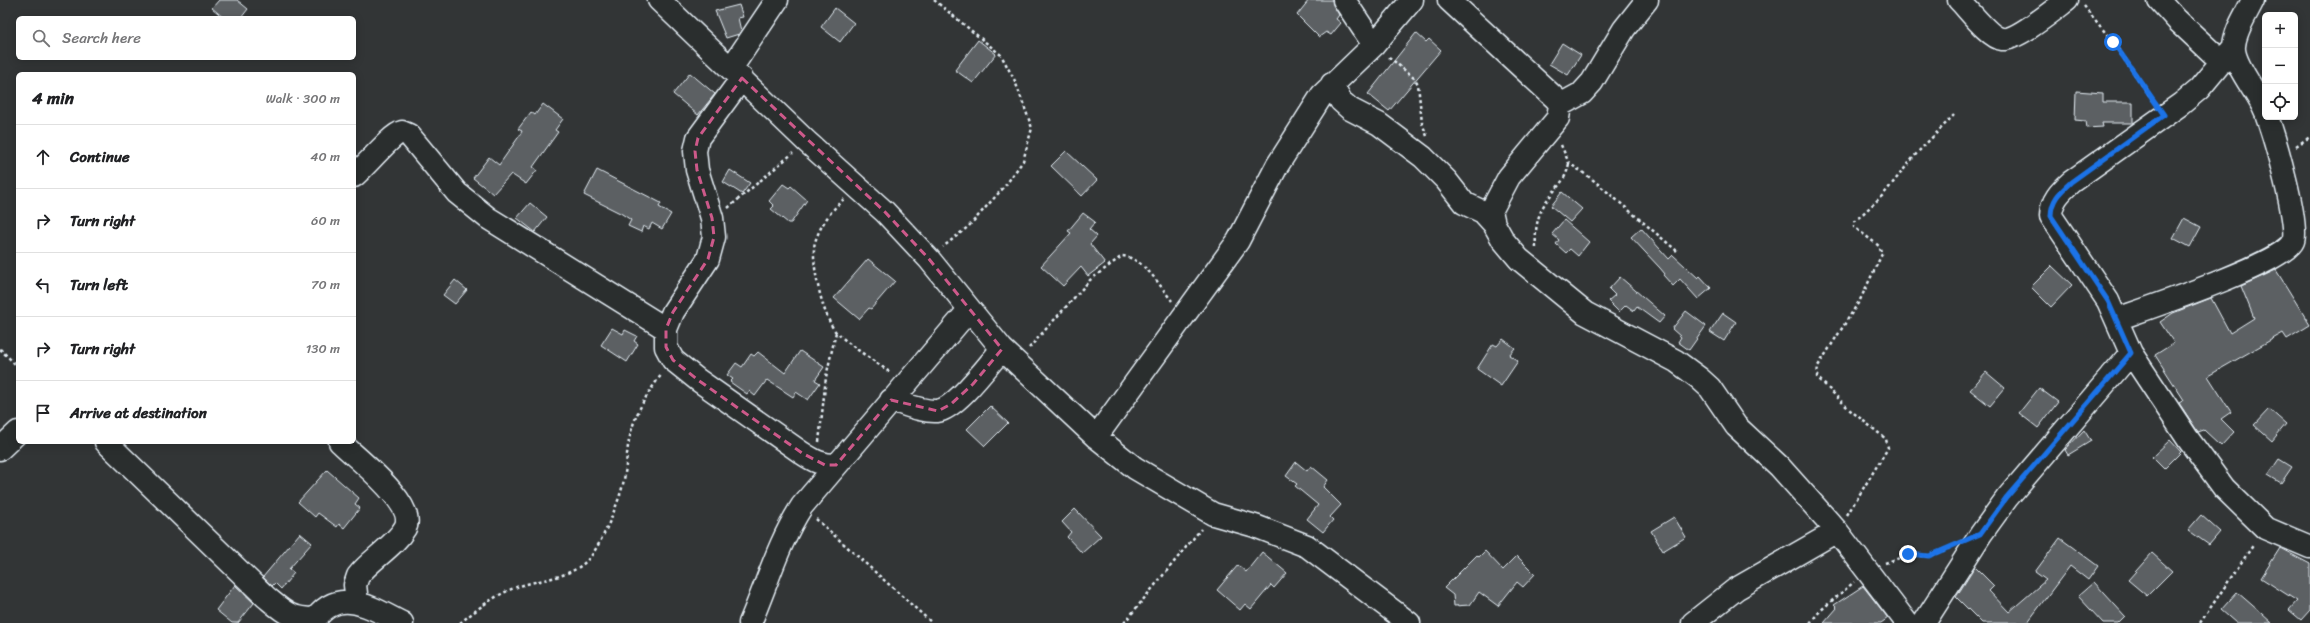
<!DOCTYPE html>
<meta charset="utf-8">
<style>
:root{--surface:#fff;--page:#f2f2f2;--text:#202124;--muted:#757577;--line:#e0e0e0}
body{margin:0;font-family:Sriracha,sans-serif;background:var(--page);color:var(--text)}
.controls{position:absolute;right:12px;top:12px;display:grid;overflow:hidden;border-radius:6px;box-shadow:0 2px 10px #0003}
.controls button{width:36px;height:36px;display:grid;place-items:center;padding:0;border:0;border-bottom:1px solid var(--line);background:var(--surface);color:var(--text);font:20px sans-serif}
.stop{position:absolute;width:12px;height:12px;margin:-9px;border:3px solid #1a73e8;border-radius:50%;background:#fff}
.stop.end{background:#1a73e8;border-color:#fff;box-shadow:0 1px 4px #0008}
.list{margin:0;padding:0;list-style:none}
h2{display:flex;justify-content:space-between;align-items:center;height:52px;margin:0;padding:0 16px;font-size:17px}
h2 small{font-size:13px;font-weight:400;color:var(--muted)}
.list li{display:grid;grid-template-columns:26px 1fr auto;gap:12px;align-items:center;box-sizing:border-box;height:64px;padding:0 16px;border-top:1px solid var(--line)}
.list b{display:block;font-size:15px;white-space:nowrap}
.list em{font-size:13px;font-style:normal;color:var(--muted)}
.icon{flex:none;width:22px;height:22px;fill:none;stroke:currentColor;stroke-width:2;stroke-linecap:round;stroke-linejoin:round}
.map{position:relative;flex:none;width:2310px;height:623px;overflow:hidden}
.search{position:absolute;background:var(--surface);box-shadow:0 2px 10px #0003;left:16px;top:16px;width:340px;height:44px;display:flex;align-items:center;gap:10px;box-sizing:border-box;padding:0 14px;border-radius:6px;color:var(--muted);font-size:15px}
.panel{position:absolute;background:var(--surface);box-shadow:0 2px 10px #0003;left:16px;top:72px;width:340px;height:372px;border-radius:6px}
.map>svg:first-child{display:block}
</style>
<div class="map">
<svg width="2310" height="623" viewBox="0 0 2310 623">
<rect width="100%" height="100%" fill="#323536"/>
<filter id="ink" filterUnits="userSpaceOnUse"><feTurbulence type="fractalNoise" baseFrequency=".025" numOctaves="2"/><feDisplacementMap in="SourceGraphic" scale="8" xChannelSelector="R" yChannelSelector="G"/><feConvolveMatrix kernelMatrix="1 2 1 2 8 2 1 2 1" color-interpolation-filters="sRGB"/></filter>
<g filter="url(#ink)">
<path fill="#5c6063" stroke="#e8f1f8" d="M219 0H237L248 9 241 18H224L212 8Z
M1309 0H1332L1339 15 1336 19 1341 23 1331 35 1326 32 1319 37 1297 15Z
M739 5 743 17 738 18 741 31 739 34 726 38 715 11Z
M835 8 854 23 840 42 821 27Z
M1416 33 1426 42 1429 39 1441 50 1389 111 1368 94Z
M978 40 996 54 973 83 955 70Z
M1562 43 1581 55 1568 75 1549 64Z
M690 73 715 94 698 115 673 94Z
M2076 91 2103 93V102H2133V123H2102L2103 127 2086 128 2085 121 2075 120Z
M543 104 563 119 555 130 558 132 533 167 537 170 526 184 511 174 493 194 473 178 489 157 499 165 520 135 522 131 518 129 531 112 535 115Z
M1066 151 1097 180 1082 196 1051 166Z
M597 170 661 203 659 207 671 214 662 229 652 223 649 229 643 226 641 232 628 226 631 220 622 214 584 195Z
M730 170 750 183 742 194 723 182Z
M783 184 789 188 791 186 807 200 791 223H788L771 209 774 206 769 201Z
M1562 192 1582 209 1570 222 1551 206Z
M530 203 547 217 535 232 517 218Z
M1083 213 1095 222 1089 229 1097 236 1090 244 1105 263 1088 276 1081 267 1063 286 1041 266 1071 233 1068 231Z
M2184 218 2201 227 2190 247 2173 238Z
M1564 220 1589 242 1578 256 1570 249 1566 253 1556 244 1559 240 1552 234Z
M1641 228 1669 259 1673 255 1698 278 1700 276 1711 288 1698 299 1680 279 1673 286 1663 275 1665 274 1660 268 1631 237Z
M868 259 895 281 871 309 869 308 859 319 834 298Z
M2052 266 2072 285 2051 307 2031 287Z
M2276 270 2310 325 2287 339 2283 333 2208 376 2231 412 2221 419 2234 432 2221 446 2204 430 2198 432 2179 403 2184 400 2155 355 2174 343 2160 322 2173 313 2211 298 2230 333 2254 318 2241 286Z
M1620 277 1665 316 1659 323 1637 307 1634 311 1626 305 1619 312 1608 301 1615 295 1609 289Z
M455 280 467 290 455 304 443 295Z
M1686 311 1706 326 1689 350 1678 342 1681 337 1672 329Z
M1723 313 1736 322 1724 341 1710 332Z
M612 328 623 334 625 330 637 336 634 341 638 344 627 362 601 345Z
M1503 339 1515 348 1509 355 1518 361 1501 386 1477 369 1493 344 1497 346Z
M800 351 824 367 815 380 820 383 808 400 796 392 793 397 767 380 755 396 749 391 747 394 730 382 733 379 727 375 736 363 742 367 751 354 754 356 758 352 785 373Z
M1986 372 2005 388 1990 406 1970 390Z
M2039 388 2058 402 2038 428 2019 413Z
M990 406 1008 423 985 446 967 429Z
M2269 409 2286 424 2272 441 2254 425Z
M2084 430 2091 441 2068 455 2065 450Z
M2170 440 2181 452 2164 469 2152 457Z
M2279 459 2292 467 2281 483 2268 475Z
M1296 462 1307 471 1311 466 1328 480 1323 487 1341 505 1330 517 1333 520 1323 532 1307 519 1318 505 1295 486 1297 484 1286 476Z
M327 470 359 498 355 504 360 508 344 528 339 524 337 527 318 513 315 517 298 502Z
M1075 509 1101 536 1082 553 1067 537 1071 532 1062 522Z
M2201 515 2220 532 2209 545 2188 530Z
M1674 517 1686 537 1663 551 1651 531Z
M300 533 312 543 289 569 294 573 281 589 275 583 272 586 263 577Z
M2060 538 2098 566 2088 580 2070 566 2027 623H1982L1956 597 1975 567 1994 586 1989 591 2009 612 2046 580 2035 572Z
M2280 548 2310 564V610L2301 620 2289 610 2297 601 2261 578Z
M1485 551 1503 570 1517 556 1535 574 1523 587 1517 582 1498 606 1479 592 1470 605 1454 606 1453 595 1444 588 1477 555 1479 557Z
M1262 552 1287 573 1274 588 1271 585 1251 609 1245 604 1240 610 1217 590 1238 565 1246 572Z
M2152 553 2172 571 2147 596 2128 580Z
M2094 582 2125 616 2118 623H2103L2078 596Z
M235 585 254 603 238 623H232L216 610Z
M1863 586 1888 618 1881 623H1824L1837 608 1834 605Z
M2237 592 2252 605 2272 623H2236L2221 610Z"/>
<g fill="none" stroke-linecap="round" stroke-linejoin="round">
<g stroke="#e8f1f8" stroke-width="25">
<path id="minor" d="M659 0 806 141 885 212 929 259 1002 349 1096 437 1135 468 1213 514 1255 526 1307 546 1409 623
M1344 0 1374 45
M1449 0 1556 99 1560 105 1558 118 1509 177 1491 211 1494 224
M1959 0C1968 9 1990 38 2002 39 2016 41 2055 9 2067 0
M2159 0 2177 20 2222 62
M2253 0C2246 15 2235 30 2234 46 2232 64 2259 94 2265 111
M2233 48 2199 89 2181 104 2071 182C2060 192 2051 201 2051 216L2108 301 2131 353 2188 439 2224 488 2265 528 2310 547
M732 67 777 0
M742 78 698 138 695 151 697 170 712 218 714 237 708 259 673 312 666 329V347L673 360 698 380 802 453C814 461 822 465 836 465
M1332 84 1341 101 1350 109 1379 124 1423 157 1446 180 1464 203 1483 212 1494 224 1503 240 1519 259 1585 313 1676 361 1699 378 1710 388 1736 426 1779 466 1837 531 1907 623
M1560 105 1582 93 1592 82 1624 29 1647 0
M354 176C365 167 392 134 402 132L409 135 457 193 488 218 666 329
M2117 319C2145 309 2284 263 2293 241 2300 225 2274 136 2267 117
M891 400C905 404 922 412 937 411 956 409 989 364 1002 349
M1096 437 1238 241 1277 166 1322 95 1374 45 1412 0
M106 442 266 597C284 612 290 619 315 619
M340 442C355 457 418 505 405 528 394 547 371 559 358 576L355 585 357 602
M0 449 18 432
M313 623C337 584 372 608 402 623
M750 623C767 584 778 543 802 506L969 310
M1693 623 1736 589 1837 531
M1924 623 1981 534 2007 498 2131 353"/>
</g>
<path stroke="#e8f1f8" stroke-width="2.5" stroke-dasharray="3 3" stroke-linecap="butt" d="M934 0 1001 55 1015 81 1032 128 1023 161 1005 186 969 226 943 247
M2084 6 2113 42 2153 100
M1389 57 1415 79 1418 84 1422 123 1427 136
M1561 145 1569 163 1592 179 1677 251
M2296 146 2310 137
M844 199C831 210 820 226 815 242 810 260 823 320 837 333 853 348 873 360 891 373
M728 208 793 153
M1536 248C1535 233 1536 219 1544 205 1553 189 1566 183 1569 163
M1029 348 1090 280 1122 256C1143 257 1160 286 1172 301
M0 349 18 367
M819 442 826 377 836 332
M1847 515 1888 448 1886 439 1850 410 1817 377 1818 366 1860 300 1882 254 1879 246 1854 227V222L1883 195 1917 153 1954 115
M816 519 932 623
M1885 563 1908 555 1929 556 1949 548
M460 623C476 610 494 596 514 588 540 578 572 580 591 556 602 542 619 502 623 484 627 468 626 451 630 436 635 413 648 392 662 374
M1124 623 1201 529
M1810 623 1820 611 1854 582
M2200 623 2254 544"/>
<use href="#minor" stroke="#2a2d2e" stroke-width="22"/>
</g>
</g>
<g fill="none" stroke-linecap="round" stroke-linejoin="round" filter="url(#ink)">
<path stroke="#1a73e8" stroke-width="5" d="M1908 554 1929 556 1980 534 2006 498 2131 353 2108 301 2051 216C2051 200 2060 192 2071 182L2164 115 2113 42"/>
</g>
<path fill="none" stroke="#cd598a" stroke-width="3" stroke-dasharray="8 5" stroke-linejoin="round" d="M742 78 885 212 929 259 1002 349 973 384 951 404 938 411 891 400 836 465H825L802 453 698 380 673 360 666 347V329L673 312 708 259 714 237 712 218 697 170 695 151 698 138Z"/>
</svg>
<div class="controls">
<button>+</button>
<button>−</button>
<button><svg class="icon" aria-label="locate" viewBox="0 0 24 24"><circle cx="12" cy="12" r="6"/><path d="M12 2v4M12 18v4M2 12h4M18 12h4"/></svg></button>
</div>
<div class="stop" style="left:2113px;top:42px"></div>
<div class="stop end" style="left:1908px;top:554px"></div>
<div class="search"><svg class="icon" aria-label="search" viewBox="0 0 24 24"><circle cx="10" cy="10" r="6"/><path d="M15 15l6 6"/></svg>Search here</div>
<section class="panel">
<h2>4 min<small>Walk · 300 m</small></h2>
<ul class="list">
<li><svg class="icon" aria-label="ahead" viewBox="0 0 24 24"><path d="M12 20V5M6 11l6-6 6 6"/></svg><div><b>Continue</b></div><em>40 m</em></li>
<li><svg class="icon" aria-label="right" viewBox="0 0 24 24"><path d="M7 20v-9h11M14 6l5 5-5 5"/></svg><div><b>Turn right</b></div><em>60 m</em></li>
<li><svg class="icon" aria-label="left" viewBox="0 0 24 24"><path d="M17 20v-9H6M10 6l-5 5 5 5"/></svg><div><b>Turn left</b></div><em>70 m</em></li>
<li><svg class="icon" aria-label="right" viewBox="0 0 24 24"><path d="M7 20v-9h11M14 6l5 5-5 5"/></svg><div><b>Turn right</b></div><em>130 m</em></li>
<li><svg class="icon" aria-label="arrive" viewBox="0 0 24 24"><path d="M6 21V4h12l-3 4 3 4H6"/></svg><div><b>Arrive at destination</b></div></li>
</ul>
</section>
</div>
